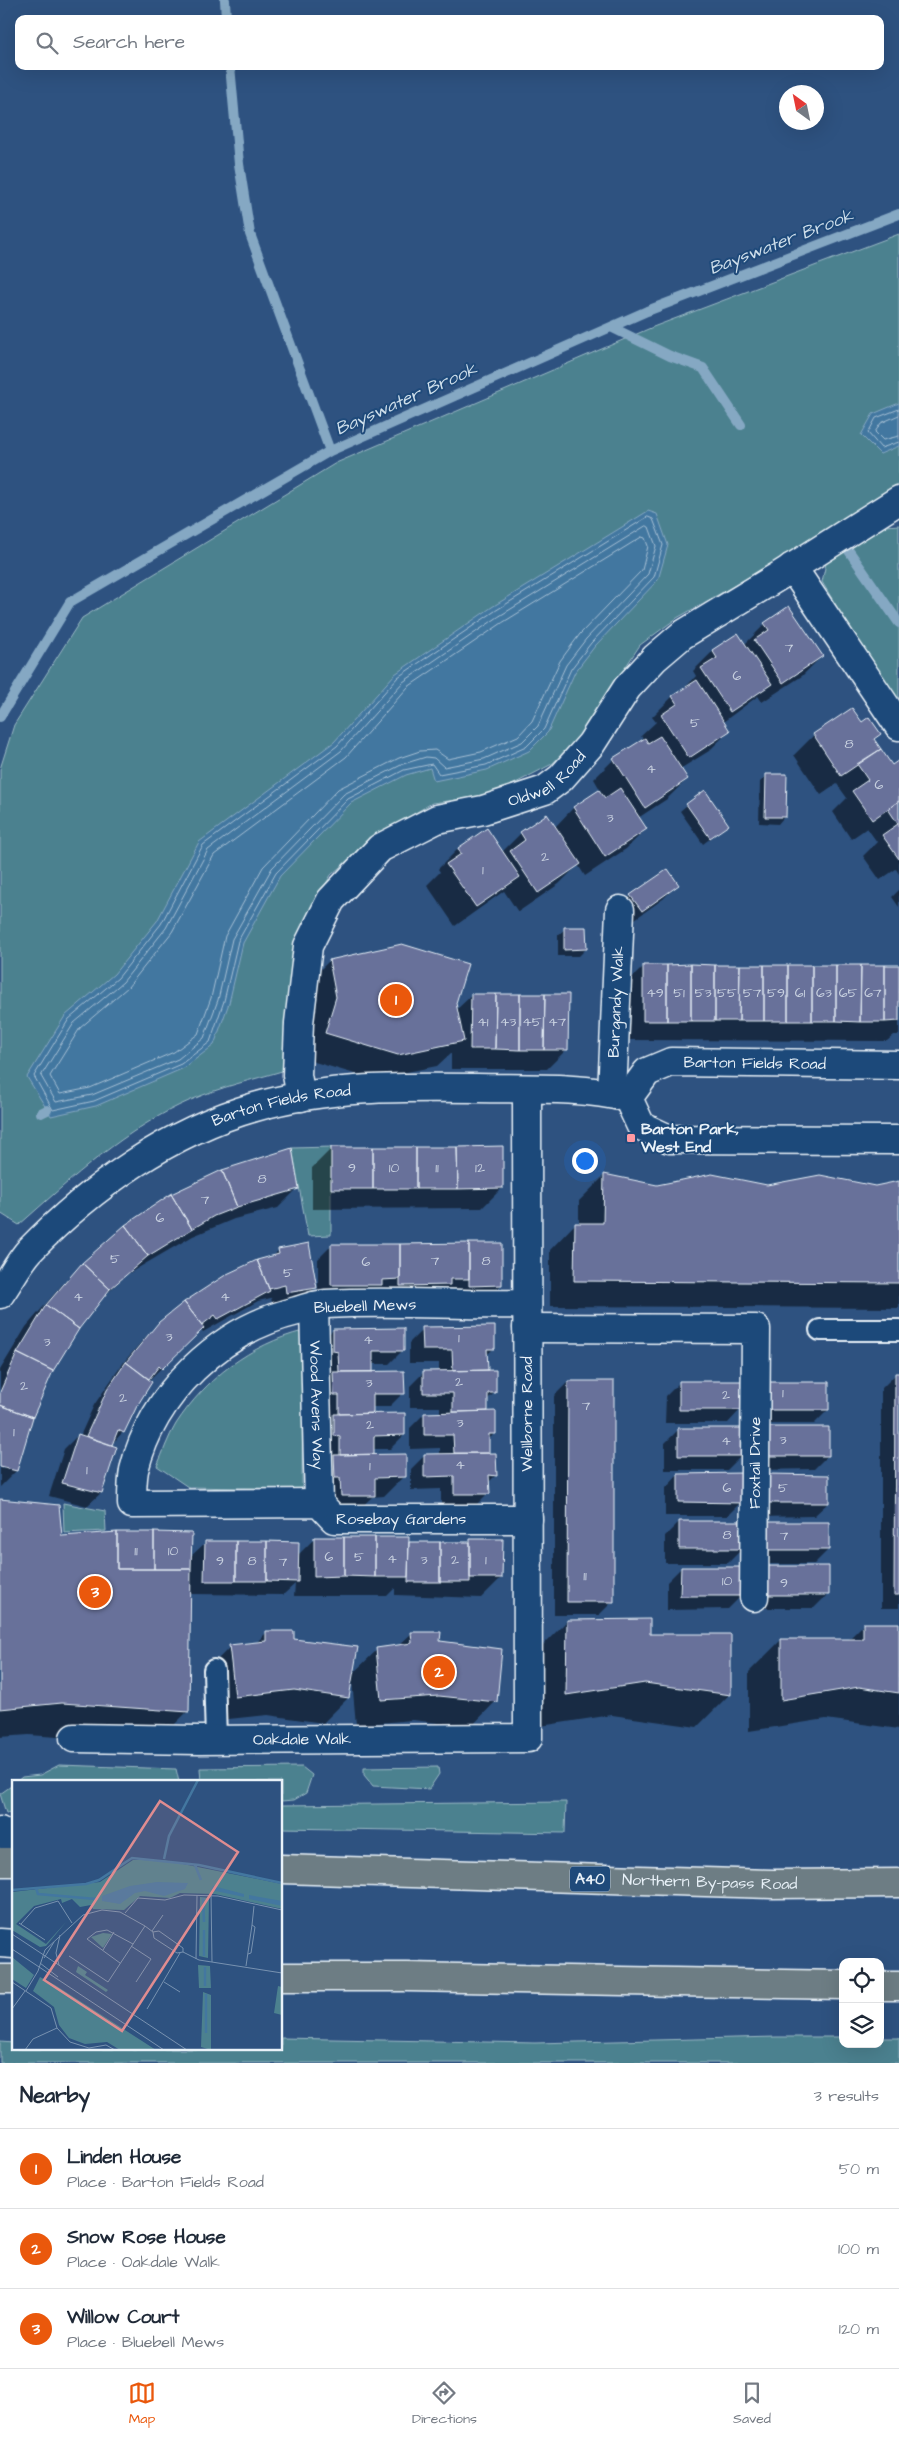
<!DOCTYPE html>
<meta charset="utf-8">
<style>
:root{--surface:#fff;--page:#f2f2f3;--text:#1f2937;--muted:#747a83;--line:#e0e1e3;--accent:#ea580c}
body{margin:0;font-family:"Architects Daughter",sans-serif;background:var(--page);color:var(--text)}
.controls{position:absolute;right:15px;bottom:15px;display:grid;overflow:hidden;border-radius:10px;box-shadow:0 5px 20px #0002}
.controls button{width:45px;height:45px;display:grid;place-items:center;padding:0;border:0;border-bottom:1px solid var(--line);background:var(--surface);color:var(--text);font:25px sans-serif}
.compass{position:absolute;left:779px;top:85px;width:45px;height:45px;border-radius:50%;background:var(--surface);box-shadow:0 5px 20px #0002;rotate:327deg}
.you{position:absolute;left:584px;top:1160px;width:18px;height:18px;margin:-12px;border:4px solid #fff;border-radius:50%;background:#1a73e8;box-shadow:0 0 0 8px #1a73e833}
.badge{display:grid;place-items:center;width:32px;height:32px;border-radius:50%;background:var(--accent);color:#fff;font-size:16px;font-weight:700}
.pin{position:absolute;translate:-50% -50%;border:2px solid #fff;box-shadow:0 1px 5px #0006}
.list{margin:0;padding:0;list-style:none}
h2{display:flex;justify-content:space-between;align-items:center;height:65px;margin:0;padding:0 20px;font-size:21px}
h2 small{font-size:16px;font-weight:400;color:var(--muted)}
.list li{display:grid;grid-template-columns:32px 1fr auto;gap:15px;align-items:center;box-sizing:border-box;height:80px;padding:0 20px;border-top:1px solid var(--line)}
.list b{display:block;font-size:19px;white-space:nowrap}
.list p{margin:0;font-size:16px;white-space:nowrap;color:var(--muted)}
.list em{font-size:16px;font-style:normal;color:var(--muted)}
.icon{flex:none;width:28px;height:28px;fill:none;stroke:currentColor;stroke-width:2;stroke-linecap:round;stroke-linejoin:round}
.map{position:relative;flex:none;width:899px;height:2063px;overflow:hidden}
.search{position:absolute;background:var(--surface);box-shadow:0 5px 20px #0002;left:15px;right:15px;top:15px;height:55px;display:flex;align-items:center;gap:12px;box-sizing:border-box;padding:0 18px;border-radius:10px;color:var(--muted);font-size:19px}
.sheet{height:305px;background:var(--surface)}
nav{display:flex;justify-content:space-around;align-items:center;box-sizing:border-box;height:70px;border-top:1px solid var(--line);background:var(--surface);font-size:14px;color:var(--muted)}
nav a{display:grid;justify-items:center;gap:2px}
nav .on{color:var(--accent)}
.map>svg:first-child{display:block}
</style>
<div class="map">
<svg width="899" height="2063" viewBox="0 0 899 2063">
<rect width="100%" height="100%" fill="#2e5280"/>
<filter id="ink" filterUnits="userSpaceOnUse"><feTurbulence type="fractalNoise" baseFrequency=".02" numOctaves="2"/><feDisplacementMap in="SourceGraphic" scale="10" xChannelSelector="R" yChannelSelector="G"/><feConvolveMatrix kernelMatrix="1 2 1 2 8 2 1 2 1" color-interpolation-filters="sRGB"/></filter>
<g filter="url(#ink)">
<path fill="#4c818f" stroke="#9ab9c4" d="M899 234V483L767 567 677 618 640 645 582 733 552 764 508 787 472 798 432 803 373 838 331 875 305 920 295 951 282 1071C252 1080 220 1087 191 1100 126 1128 72 1178 19 1225L0 1213V769L14 725 82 618 336 463 653 327Z
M899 525V704L867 657 822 582 826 563 886 526Z
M331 1147V1235L308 1236 292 1148Z
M303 1331 302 1489 188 1487 157 1466C163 1453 168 1437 176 1424 205 1379 251 1344 303 1331Z
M63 1503 105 1511 106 1531 64 1533Z
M59 1765 176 1769 179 1782H16L22 1777 40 1775Z
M302 1767 312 1775 306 1793 294 1800 281 1801V1782H201L200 1768Z
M438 1767 439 1774 429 1789 373 1786 364 1775V1768Z
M14 1784V1812L6 1813 0 1794Z
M566 1802 565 1833 281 1828V1805Z
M776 2037H843V2044H880V2038H899V2063H0V2042L14 2043V2049H281V2038L535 2043Z"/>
<path fill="#4377a0" stroke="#85a8c3" d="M899 403V446L880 454 861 435 873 414Z
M648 511 657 514 668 545 658 580 595 646 575 672 548 732 529 751 487 770 434 781 430 768 406 775 351 803 280 876 243 943 229 1003 214 1045 184 1068 96 1106 51 1116 27 1077 65 1016 114 974 157 921 199 842 334 742 395 674 492 607Z"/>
<path fill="#0007" d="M765 624 822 656 802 676 762 702 758 696 723 722 729 731 709 751 680 769 687 779 667 799 638 818 646 829 626 849 585 876 578 865 559 884 518 912 504 891 455 926 427 885 440 872 438 869 458 849 487 830 502 852 521 833 547 815 555 827 573 808 601 791 594 779 614 759 644 740 641 736 656 722 652 717 672 697 683 690 696 676 693 671 713 651 744 645Z
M861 724 880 734 873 740 891 767 899 762V874L896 869 880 880 863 856 877 842 867 828 851 839 833 812 847 798 837 784 821 795 794 755 814 735Z
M767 775 784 817 778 824 759 823 760 782Z
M687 805 728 825 703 844 680 811Z
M677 885 663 899 628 924 617 909 631 896Z
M899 890V907L892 897Z
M565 929 586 949 579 956H558V935Z
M329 961 455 1003 456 1010 472 995 567 1049 547 1069H451V1053L437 1066 372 1079 301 1058 304 986Z
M644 966H899V1035H894L887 1041 623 1040 624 986Z
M332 1148 502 1188 482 1208 312 1209V1168Z
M291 1150 298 1188 278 1208 234 1219 193 1236 126 1275 91 1309 62 1352 40 1395 16 1471 0 1487V1468L4 1469V1466H0V1370L26 1327 62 1285 83 1264 172 1195 244 1163Z
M604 1176 657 1186 875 1187 899 1182V1308L550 1306V1250L575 1224H579V1201Z
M332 1245 501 1285 487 1299 318 1298V1259Z
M279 1250 316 1287 302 1301 273 1306 271 1298 258 1301 203 1332 201 1329 148 1381 123 1432 110 1446 101 1493 87 1506 49 1496 64 1449 78 1435 80 1436 94 1405 123 1363 145 1338 160 1323 200 1292 272 1257Z
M423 1329 494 1348 486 1356 487 1371 495 1392 487 1400V1413L495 1433 487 1441 488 1454 496 1475 488 1483V1493L474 1507 441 1508V1489L411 1490V1469L425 1455H440V1448L410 1449V1428L424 1414 440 1413V1407H410V1386L424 1372H439V1363H409V1343Z
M333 1330 403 1350 389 1364H372V1373L403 1393 389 1407H372V1415L404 1435 390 1449H373L371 1456 404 1476 384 1496 372 1497 353 1515H321L319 1344Z
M895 1375H899V1608H881V1389Z
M568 1382 613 1601 599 1615H554V1396Z
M680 1382 741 1409 728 1423H665L666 1396Z
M754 1397 828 1410 814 1424H754Z
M679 1429 741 1456 727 1470H665V1443Z
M755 1442 828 1455 814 1469 755 1470Z
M678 1475 741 1502 727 1516H665V1489Z
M755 1489 828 1503 814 1516 755 1517Z
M0 1501 61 1537 190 1557 206 1542 297 1556 315 1538 407 1543H467L471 1540 501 1578 481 1598 395 1595V1588L387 1596H294L295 1584 283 1595 189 1594 188 1711 155 1744 29 1735 0 1737Z
M679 1522 742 1549 728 1563H665V1536Z
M755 1537 828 1550 814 1564H755Z
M681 1568 742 1595 728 1609 667 1610V1582Z
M754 1581 828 1594 814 1608H754Z
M567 1621 649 1635 729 1695 697 1727 612 1715 534 1727 535 1653Z
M899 1624V1729L826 1719 749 1731V1672L781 1640H848L863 1625Z
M266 1633 293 1640 352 1674 377 1650 398 1646 412 1633 496 1701 471 1727 413 1720 356 1725 352 1680 348 1698 323 1723 268 1715 210 1721 205 1672 230 1647 255 1644Z"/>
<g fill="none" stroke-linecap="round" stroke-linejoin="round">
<path stroke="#a6c0d5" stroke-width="1" d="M899 409 876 418 868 433 881 448 899 442
M899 415 881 423 875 432 883 440 899 436
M648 517 653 519 663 545 654 577 591 643 571 669 544 729 526 747 486 765 439 774 432 764 404 770 348 799 276 873 238 941 224 1001 210 1042 181 1064 94 1101 53 1110 34 1076 69 1019 118 978 161 924 203 845 337 746 398 677 495 611Z
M646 526 649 527 656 546 648 574 586 639 566 665 538 726 522 742 484 759 444 767 434 758 426 757 403 764 344 794 272 868 232 939 218 1000 204 1038 178 1059 92 1095 56 1102 41 1076 74 1023 123 982 166 928 208 850 341 751 403 682 498 617Z
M642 537 645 538 648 546 642 570 580 634 560 661 532 721 518 736 481 752 448 759 435 750 420 751 399 758 338 789 263 867 225 936 211 998 198 1034 174 1052 90 1088 60 1094 50 1076 80 1028 128 987 172 932 214 855 346 757 408 687 502 623Z"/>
<path stroke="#85a8c3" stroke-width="10" d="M225 0 226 19
M230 66 239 164 250 234 330 451
M611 327 670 356 703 368 741 425
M849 551 899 623
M0 717 70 602 330 451 647 311 899 214
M41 1113 47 1110"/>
</g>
<path fill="#68719a" stroke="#e8f1f8" d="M789 606 823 656 783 683 754 640 769 630 764 623Z
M738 633 772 684 730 712 701 668 717 658 712 650Z
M697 680 730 731 689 758 661 715 677 704 672 696Z
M852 708 862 722 869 717 881 734 874 739 881 749 841 776 813 734Z
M660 736 688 779 645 808 613 758 645 738 648 743Z
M881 749 892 765 899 760V801L872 820 852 791 868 780 857 764Z
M766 774H787L786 817H765Z
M620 788 647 829 605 857 573 807 599 790 605 798Z
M705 790 729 825 710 838 686 804Z
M899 801V859L882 835 898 824 888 809Z
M547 814 581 864 538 893 510 851 525 840 520 832Z
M487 828 520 877 476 907 446 864 461 854 458 848Z
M668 869 679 885 642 911 630 895Z
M564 927H586L587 949 564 950Z
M402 944 468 964 456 1003 464 1041 398 1055 325 1033 336 997 329 960Z
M691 964V1021H667V965Z
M691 964 715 965V1021H691Z
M643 965H667V1021H643Z
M715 965H740L739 1021H715Z
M740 965H764V1021H739Z
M764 965H788V1021H764Z
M788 965H812V1021H788Z
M812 965H836V1021H812Z
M836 965H861L860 1022 836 1021Z
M861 965H885V1022H860Z
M885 965H899V1021L885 1022Z
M471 994H496L495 1049H470Z
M496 994H520V1050L495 1049Z
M520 994H545L544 1050H520Z
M545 994H569L568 1050H544Z
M503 1146V1188L458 1189 457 1147Z
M331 1147H373V1189H331Z
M373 1147H416V1189H373Z
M416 1147H457L458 1189H416Z
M292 1148 299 1189 237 1207 222 1170Z
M222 1170 237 1207 214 1216 192 1229 171 1194Z
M604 1174 657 1185 712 1174 767 1185 820 1175 875 1186 899 1181V1283L574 1281 575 1223H603Z
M171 1194 192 1229 148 1256 125 1225Z
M125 1225 148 1256 110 1289 82 1263Z
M309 1243 317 1288 286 1293 285 1285 269 1289 257 1260 279 1254 278 1249Z
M469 1243H502V1285L469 1286Z
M469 1243V1279H450V1285L400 1286V1244Z
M331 1244H400V1279L382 1280V1285H331Z
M257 1260 270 1291 218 1319 215 1315 202 1325 184 1302 227 1274Z
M82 1263 110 1289 79 1329 46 1305Z
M184 1302 204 1328 162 1369 159 1366 149 1379 126 1362 159 1322Z
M46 1305 79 1329 53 1371 17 1353Z
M495 1326V1349H487L488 1370 453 1371 452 1350H423L422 1327Z
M404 1328V1351H373V1372H339L338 1352 333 1351V1329Z
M17 1353 53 1371 33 1417 0 1405V1392Z
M126 1362 152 1382 137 1406 124 1433 118 1430 112 1445 86 1436 107 1390Z
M496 1370V1393H488V1411L453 1412V1393H423V1371Z
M404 1371 405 1394H373V1413L339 1414V1395H334L333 1372Z
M895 1373H899V1595H894Z
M568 1381H614V1602H567Z
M679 1381H743V1410H679Z
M768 1382H829V1410H767Z
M0 1405 33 1417 17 1471 0 1467Z
M496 1411V1434H489V1453H454L453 1435H424V1413Z
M405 1413V1435L374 1436V1454L340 1455V1437L334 1436V1414Z
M768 1427H829V1456H768Z
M678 1428H742V1456H678Z
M78 1434 117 1447 102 1493 62 1483Z
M496 1453 497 1476 489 1475 490 1494H454V1476L424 1477V1454Z
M406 1454V1477L375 1478V1496H341L340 1478H335L334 1455Z
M743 1473V1503L678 1502V1474Z
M768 1474 829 1475V1503H768Z
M0 1499 59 1505 62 1536 117 1532V1569H191L189 1712 62 1703 0 1709Z
M679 1521H743V1549H679Z
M768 1522H829V1550H768Z
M117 1532H154V1569H117Z
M154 1532 192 1533 191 1569H154Z
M314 1537H344V1576L314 1577Z
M344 1537H375V1577L344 1576Z
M375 1537H409L408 1577H375Z
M470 1539H503L502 1578H470Z
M205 1541H236V1581H204Z
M236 1541H267V1581H236Z
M267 1541 299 1542 298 1582 267 1581Z
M409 1542H440V1582H408Z
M440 1542H470V1582H440Z
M767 1566H829V1595H768Z
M681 1567H743V1596H680Z
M650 1619V1634H731V1695L645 1683 566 1695 567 1620Z
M863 1623H899V1693L859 1687 781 1700V1639H863Z
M266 1631H294V1639L358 1647 349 1698 294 1690 235 1697 229 1645 266 1641Z
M411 1632H441L440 1641 502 1649 497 1702 439 1696 381 1700 376 1648 412 1643Z"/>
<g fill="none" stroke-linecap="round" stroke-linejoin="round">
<g stroke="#e8f1f8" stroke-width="24">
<path id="service" d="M820 1330H899
M214 1670 216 1740"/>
</g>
<g stroke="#e8f1f8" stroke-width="31">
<g id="minor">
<path d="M792 567 899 726"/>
<path id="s1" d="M612 1094 620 910"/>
<path id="s2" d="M301 1097 297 1075 299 1023 308 946 331 900 380 848 437 819 483 810 545 790 561 778 591 744 627 688 655 658 682 635 779 576 899 500"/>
<path id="s3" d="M527 1304C461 1306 393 1300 326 1304 316 1305 306 1308 297 1311 220 1329 153 1393 134 1470 132 1481 132 1493 132 1504L319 1503 334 1519H528"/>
<path id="s4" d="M314 1306 319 1503"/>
<path d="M527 1328 756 1329 754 1597"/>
<path id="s5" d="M74 1738 199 1740 528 1738 527 1089"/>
</g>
</g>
<g stroke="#e8f1f8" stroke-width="31">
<g id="tertiary">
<path d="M628 1098 641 1126 669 1139 899 1140"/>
<path id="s6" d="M628 1098 647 1072 671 1062 899 1065"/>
<path id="s7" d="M0 1294C10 1280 19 1262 30 1250 91 1187 170 1131 255 1107 326 1086 403 1087 477 1088 525 1089 581 1086 628 1098"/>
<path d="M0 1831 14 1841"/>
<path d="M0 1943 14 1944"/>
</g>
</g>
<g stroke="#e8f1f8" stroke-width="31">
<g id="trunk">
<path d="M0 1862H14"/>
<path id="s8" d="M281 1869 772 1884 899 1883"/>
<path d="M281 1977H407L843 1985"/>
<path d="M0 1979H14"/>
<path d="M880 1986H899"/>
</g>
</g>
<use href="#service" stroke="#1f4a7a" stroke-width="20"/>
<use href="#minor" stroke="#1f4a7a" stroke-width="28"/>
<use href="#tertiary" stroke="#1f4a7a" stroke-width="28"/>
<use href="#trunk" stroke="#6d7d84" stroke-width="28"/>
</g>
</g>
<rect fill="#ff9aa2" stroke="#1f4a7a" stroke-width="2" x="626" y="1133" width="10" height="10" rx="2.5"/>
<g text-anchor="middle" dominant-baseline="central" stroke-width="4" stroke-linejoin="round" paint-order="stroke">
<g font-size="14" fill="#c8d1e0">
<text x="789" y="648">7</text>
<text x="737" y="676">6</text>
<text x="695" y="723">5</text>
<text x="849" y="744">8</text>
<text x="651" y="769">4</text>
<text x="879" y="785">6</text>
<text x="610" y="818">3</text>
<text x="545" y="857">2</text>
<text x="483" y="870">1</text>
<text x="655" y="993">49</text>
<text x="679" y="993">51</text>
<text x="703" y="993">53</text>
<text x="727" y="993">55</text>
<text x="752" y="993">57</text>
<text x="776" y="993">59</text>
<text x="800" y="993">61</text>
<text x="824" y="993">63</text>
<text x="848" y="993">65</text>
<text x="873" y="993">67</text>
<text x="483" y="1022">41</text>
<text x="508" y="1022">43</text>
<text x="532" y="1022">45</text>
<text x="557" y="1022">47</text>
<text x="352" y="1168">9</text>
<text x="394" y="1168">10</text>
<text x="437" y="1168">11</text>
<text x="480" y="1168">12</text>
<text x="262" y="1179">8</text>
<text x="205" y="1200">7</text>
<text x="160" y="1218">6</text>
<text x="115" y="1259">5</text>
<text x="435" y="1261">7</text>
<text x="486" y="1261">8</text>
<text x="366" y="1262">6</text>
<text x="288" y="1273">5</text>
<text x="78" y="1297">4</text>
<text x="225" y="1297">4</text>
<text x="169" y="1337">3</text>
<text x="459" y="1338">1</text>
<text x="368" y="1340">4</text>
<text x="47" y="1342">3</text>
<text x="459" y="1382">2</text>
<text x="369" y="1383">3</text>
<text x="24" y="1386">2</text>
<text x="783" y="1393">1</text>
<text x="726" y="1395">2</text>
<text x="123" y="1398">2</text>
<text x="586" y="1406">7</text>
<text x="460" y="1423">3</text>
<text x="370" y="1425">2</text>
<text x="14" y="1432">1</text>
<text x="783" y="1440">3</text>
<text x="726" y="1441">4</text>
<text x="460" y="1465">4</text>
<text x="370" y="1466">1</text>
<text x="87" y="1470">1</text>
<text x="727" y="1488">6</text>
<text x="783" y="1488">5</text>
<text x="727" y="1535">8</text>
<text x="784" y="1536">7</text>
<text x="136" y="1551">11</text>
<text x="173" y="1551">10</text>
<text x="329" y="1557">6</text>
<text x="359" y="1557">5</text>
<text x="392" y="1559">4</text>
<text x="424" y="1560">3</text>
<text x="455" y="1560">2</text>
<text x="486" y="1560">1</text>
<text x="220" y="1561">9</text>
<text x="252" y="1561">8</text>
<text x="283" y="1562">7</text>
<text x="585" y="1576">11</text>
<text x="727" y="1581">10</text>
<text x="784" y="1583">9</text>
</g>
<rect fill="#1f4a7a" stroke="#acbfd2" stroke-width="1" x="570" y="1866.5" width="40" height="25" rx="4"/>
<g font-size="15" font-weight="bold" fill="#e8f1f8">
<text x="590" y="1879">A40</text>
</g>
<g font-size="16" fill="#e8f1f8" stroke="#1f4a7a">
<text stroke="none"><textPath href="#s2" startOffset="458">Oldwell Road</textPath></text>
<text stroke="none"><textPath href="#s1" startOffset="92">Burgandy Walk</textPath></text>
<text stroke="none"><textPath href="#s6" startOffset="142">Barton Fields Road</textPath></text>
<text stroke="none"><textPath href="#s7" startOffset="349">Barton Fields Road</textPath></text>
<text transform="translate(365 1306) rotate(-2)">Bluebell Mews</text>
<text stroke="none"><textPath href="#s4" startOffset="99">Wood Avens Way</textPath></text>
<text transform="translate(527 1414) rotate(-90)">Wellborne Road</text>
<text transform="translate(755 1463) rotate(-90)">Foxtail Drive</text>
<text stroke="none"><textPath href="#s3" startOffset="780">Rosebay Gardens</textPath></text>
<text stroke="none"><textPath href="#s5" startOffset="228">Oakdale Walk</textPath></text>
<text stroke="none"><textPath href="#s8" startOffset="429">Northern By-pass Road</textPath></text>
</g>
<g font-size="16" font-weight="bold" fill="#e8f1f8" stroke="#1f4a7a" text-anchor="start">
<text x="641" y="1129">Barton Park,<tspan x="641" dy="18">West End</tspan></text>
</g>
<g font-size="18" font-style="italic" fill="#cfdfeb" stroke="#1f4a7a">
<text transform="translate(781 242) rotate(-21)">Bayswater Brook</text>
<text transform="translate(406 399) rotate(-24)">Bayswater Brook</text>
</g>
</g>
<g transform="translate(12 1780)">
<rect width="270" height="270" fill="#2e5280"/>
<path d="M121 80H151L270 104V129L203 114 168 113 158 118 128 116 112 130 81 129 79 125 68 127 60 119 50 123 49 119 22 126 4 144 34 164 54 142 34 166 28 167 0 150V112L88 102ZM188 117 197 118 196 178 187 176ZM91 153 100 154 91 168 79 157ZM0 177 22 195 14 208 0 199ZM186 185 198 186 199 208H187ZM66 186 75 192 73 195 96 210 94 212 64 192ZM28 197 43 205 144 270H108L95 262 73 264 57 258 47 245 42 227 21 211ZM266 206 270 207V235L262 233ZM191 212 199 215V270L189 267Z" fill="#4c818f"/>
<path d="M145 102 176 103 173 109 152 116 133 111 123 113 108 124 90 121V116L118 106ZM201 106 232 114V117L199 110ZM237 115 270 121V126L237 119Z" fill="#4377a0"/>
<path fill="none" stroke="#4377a0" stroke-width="2.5" d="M152 79 157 56 186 0M183 85 189 100M24 108 26 114 84 119M0 110 74 104 87 100 120 78 187 85 270 103M191 118 192 142M192 150V176M193 187V206M194 253V214"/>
<path fill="none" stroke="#7892b0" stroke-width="1" d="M199 115 200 182M113 133 126 118 153 120 172 115 206 116 270 130M7 143 33 160M9 144 23 128 46 121 60 143M240 145 242 126M140 151 151 135M0 154 175 270M119 166 139 179 124 202M0 169 152 270M91 170 102 152M171 172 187 180 270 193M57 176 96 202 133 146M32 178 42 162M184 179 185 115M28 183 46 197M108 183 75 159 84 152 95 150 121 164M47 185 44 173 48 155M234 186 240 145 243 147 239 173 236 174M0 202 39 228 45 248 58 262 77 268 94 265 103 270M152 202 168 212M14 211 26 191 33 170 71 135 90 130 108 132 133 146 141 152 142 158 165 173 171 172V168L147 151 141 152M0 229 13 211M135 229 168 173M13 270 21 259 45 248"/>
<path fill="#df8c90" fill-opacity="0.15" stroke="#df8c90" stroke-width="2.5" d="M148 21 226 72 110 251 32 200Z"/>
<rect width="270" height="270" fill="none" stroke="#e8f1f8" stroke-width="2.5"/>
</g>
</svg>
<div class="controls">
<button><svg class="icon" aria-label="locate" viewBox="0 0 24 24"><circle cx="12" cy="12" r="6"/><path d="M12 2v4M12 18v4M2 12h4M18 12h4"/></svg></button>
<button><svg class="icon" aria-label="layers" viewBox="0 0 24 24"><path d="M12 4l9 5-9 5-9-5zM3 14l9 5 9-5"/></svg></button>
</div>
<svg class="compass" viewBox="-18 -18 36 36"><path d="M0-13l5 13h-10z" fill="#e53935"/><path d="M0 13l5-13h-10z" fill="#747a83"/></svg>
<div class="you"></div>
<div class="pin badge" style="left:396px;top:1000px">1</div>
<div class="pin badge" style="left:439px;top:1672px">2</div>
<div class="pin badge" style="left:95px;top:1592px">3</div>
<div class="search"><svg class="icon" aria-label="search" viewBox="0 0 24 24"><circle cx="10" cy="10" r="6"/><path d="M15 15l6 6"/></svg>Search here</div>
</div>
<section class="sheet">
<h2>Nearby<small>3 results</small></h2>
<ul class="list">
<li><span class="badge">1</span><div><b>Linden House</b><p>Place · Barton Fields Road</p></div><em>50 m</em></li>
<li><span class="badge">2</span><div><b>Snow Rose House</b><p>Place · Oakdale Walk</p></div><em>100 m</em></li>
<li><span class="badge">3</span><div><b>Willow Court</b><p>Place · Bluebell Mews</p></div><em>120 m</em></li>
</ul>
</section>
<nav>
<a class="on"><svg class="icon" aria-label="map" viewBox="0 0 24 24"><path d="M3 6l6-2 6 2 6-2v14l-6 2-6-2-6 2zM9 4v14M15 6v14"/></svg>Map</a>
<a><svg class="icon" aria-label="directions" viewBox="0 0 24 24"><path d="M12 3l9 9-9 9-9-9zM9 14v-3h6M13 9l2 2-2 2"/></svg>Directions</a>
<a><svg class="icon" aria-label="saved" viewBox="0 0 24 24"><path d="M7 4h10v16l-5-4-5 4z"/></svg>Saved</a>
</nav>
